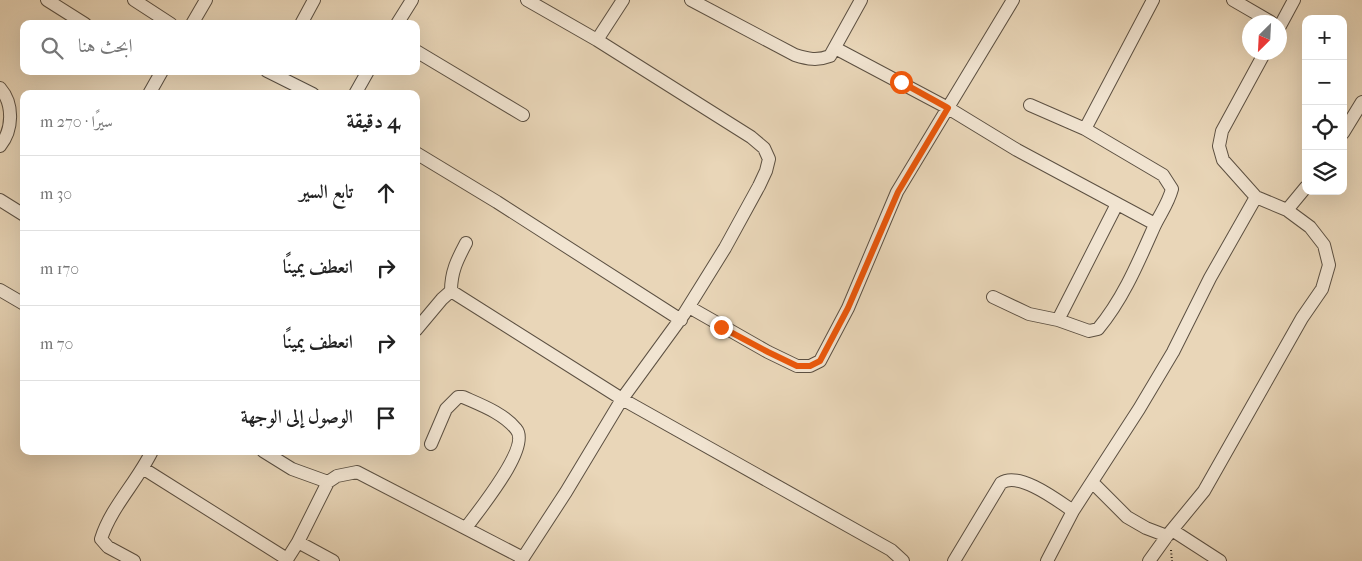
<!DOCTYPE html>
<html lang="ar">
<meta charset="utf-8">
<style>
:root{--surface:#fff;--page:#f6f6f6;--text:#222;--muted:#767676;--line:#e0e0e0}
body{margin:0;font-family:"IM FELL French Canon",Amiri,serif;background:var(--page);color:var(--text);direction:rtl}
.controls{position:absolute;right:15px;top:15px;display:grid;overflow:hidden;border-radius:10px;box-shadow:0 5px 20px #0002}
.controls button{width:45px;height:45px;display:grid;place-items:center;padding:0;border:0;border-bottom:1px solid var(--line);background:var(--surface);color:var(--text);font:25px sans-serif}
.compass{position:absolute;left:1242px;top:15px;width:45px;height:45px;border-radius:50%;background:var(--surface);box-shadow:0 5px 20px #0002;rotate:204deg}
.stop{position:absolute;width:15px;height:15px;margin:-11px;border:4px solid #ea580c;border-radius:50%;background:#fff}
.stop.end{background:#ea580c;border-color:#fff;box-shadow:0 1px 5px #0008}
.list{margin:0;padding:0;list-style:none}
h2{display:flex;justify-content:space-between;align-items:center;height:65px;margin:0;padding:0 20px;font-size:21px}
h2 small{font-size:16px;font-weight:400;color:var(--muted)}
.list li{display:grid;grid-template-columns:32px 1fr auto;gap:15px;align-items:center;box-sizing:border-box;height:75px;padding:0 20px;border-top:1px solid var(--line)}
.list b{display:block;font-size:19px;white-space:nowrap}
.list em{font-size:16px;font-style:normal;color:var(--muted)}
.icon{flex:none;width:28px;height:28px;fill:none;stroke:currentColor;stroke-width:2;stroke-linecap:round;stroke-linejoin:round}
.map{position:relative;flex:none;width:1362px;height:561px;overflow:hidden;direction:ltr}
.search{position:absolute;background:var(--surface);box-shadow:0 5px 20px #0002;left:20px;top:20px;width:400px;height:55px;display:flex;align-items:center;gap:12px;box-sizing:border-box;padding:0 18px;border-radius:10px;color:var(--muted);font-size:19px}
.panel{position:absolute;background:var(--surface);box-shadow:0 5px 20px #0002;left:20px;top:90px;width:400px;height:365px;border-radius:10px;direction:rtl}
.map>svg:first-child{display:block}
</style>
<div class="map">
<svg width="1362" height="561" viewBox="0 0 1362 561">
<rect width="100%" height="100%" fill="#e9d6b8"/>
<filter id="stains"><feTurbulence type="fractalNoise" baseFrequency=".004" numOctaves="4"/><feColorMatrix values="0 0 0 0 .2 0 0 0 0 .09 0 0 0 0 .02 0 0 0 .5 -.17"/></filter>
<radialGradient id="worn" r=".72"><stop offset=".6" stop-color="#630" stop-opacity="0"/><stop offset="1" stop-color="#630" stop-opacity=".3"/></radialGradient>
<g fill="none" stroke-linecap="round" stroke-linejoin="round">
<g stroke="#5c5042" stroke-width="14">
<path id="minor" d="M47 0 85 24
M134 0 171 24
M691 0 795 55C808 59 817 61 830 56L861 0
M1233 0 1271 22
M192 24 206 0
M301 24 314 0
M397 24 412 0
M1280 26 1294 0
M597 40 623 0
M835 48 948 108 1017 150 1155 224
M416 51 523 115
M1265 52 1222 131 1219 146 1223 160 1256 197 1287 210 1306 187
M267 71 313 94
M0 88C14 104 13 130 0 146
M149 94 162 71
M355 94 368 71
M1030 105 1085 129
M1343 133 1362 102
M416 153 497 202 681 320
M0 200 24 215
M466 243C457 260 451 272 451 291L622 399 891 550 903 561
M0 290 24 304
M993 297 1029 314 1058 320 1089 331 1098 329C1123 299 1138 263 1154 227 1160 214 1168 204 1172 189L1163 175 1085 129 1153 0
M689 307 768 352 797 366H810L820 361 848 308 897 192 1013 0
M1058 320 1117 204
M416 330 442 299 451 291
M431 444 446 409 458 397H463C481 405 503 413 516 429 532 447 477 512 466 528
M263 451 292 469 328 482 298 542
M144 469 287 559
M328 482 337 476 357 472 523 558
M1092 482 1127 517 1146 528 1167 536
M1073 511 1139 409 1173 352 1210 278 1256 197
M1172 530 1220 561
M134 561 108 547 101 539C111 507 137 482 152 451
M286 561 298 542 333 561
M521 561 566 492 622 399 684 314 725 248 759 186 766 171 769 159 764 148 751 137 597 40 527 0
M954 561 1001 483C1019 471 1057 500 1073 511L1047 561
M1149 561 1167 536 1204 491 1302 318 1322 289 1329 265 1324 245 1310 227 1287 210"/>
</g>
<path stroke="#2d241b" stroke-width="2" stroke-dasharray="1 2.5" stroke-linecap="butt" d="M1171 550 1172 561"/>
<use href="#minor" stroke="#f1e4d1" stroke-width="12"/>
</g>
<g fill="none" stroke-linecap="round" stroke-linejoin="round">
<path stroke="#ea580c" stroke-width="6" d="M721 327 768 352 797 366H810L820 361 848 308 898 192 948 108 901 82"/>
</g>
<rect width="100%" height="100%" filter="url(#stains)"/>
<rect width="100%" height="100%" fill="url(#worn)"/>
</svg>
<div class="controls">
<button>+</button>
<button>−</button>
<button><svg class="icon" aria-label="locate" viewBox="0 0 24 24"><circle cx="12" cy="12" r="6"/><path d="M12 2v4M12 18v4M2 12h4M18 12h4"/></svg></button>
<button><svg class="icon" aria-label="layers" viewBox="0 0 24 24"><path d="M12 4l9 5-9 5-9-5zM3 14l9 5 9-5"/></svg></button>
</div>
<svg class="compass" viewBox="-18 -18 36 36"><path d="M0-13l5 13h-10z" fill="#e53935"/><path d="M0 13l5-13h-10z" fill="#767676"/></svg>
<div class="stop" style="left:901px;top:82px"></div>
<div class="stop end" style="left:721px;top:327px"></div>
<div class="search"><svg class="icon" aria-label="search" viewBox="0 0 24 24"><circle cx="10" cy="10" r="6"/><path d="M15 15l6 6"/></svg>ابحث هنا</div>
<section class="panel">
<h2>4 دقيقة<small>سيرًا · 270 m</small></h2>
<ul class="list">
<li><svg class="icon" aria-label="ahead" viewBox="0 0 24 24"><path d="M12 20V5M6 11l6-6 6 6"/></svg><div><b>تابع السير</b></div><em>30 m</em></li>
<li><svg class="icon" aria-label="right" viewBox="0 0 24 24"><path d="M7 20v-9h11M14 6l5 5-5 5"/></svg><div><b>انعطف يمينًا</b></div><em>170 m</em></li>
<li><svg class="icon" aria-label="right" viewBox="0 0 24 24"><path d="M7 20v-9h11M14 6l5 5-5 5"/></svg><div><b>انعطف يمينًا</b></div><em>70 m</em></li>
<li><svg class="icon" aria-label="arrive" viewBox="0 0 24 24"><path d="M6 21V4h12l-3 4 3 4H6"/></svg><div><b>الوصول إلى الوجهة</b></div></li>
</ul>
</section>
</div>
